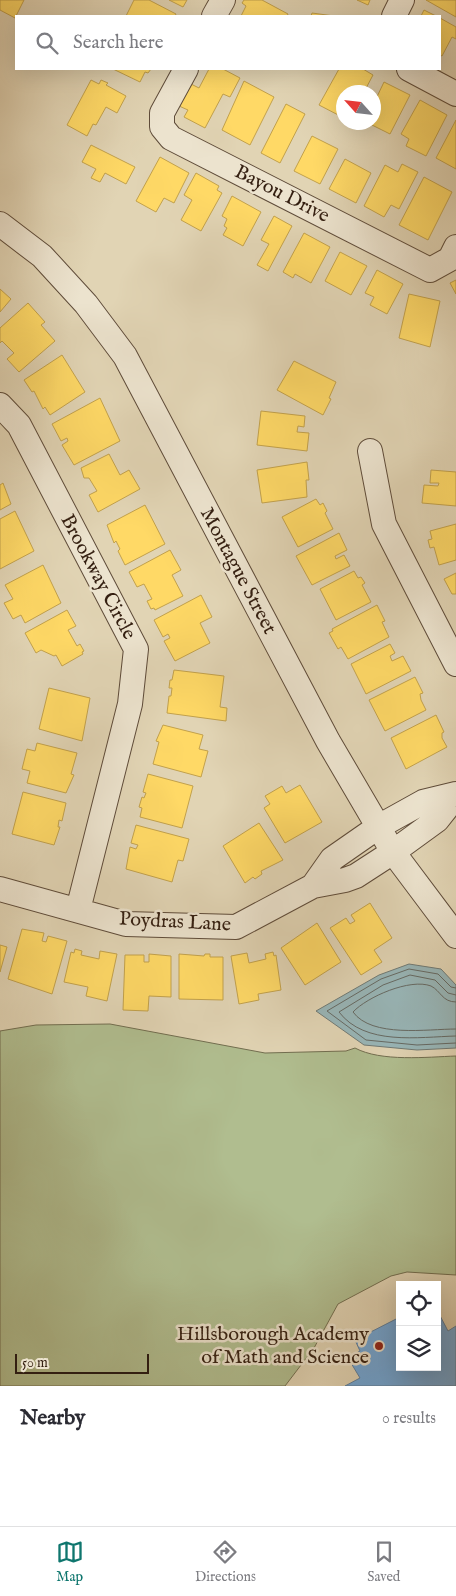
<!DOCTYPE html>
<style>
:root{--surface:#fff;--page:#f7f7f7;--text:#2b2b33;--muted:#7c7c81;--line:#e1e1e2;--accent:#0f766e}
body{margin:0;font-family:"IM FELL English",serif;background:var(--page);color:var(--text)}
.controls{position:absolute;right:15px;bottom:15px;display:grid;overflow:hidden;border-radius:0px;box-shadow:0 5px 20px #0002}
.controls button{width:45px;height:45px;display:grid;place-items:center;padding:0;border:0;border-bottom:1px solid var(--line);background:var(--surface);color:var(--text);font:25px sans-serif}
.compass{position:absolute;left:336px;top:85px;width:45px;height:45px;border-radius:50%;background:var(--surface);box-shadow:0 5px 20px #0002;rotate:297deg}
.scale{position:absolute;left:15px;bottom:12px;width:134px;box-sizing:border-box;padding-left:5px;border:2px solid #341f11;border-top:0;font-size:14px;line-height:18px;white-space:nowrap;color:#341f11;-webkit-text-stroke:4px #ece3ce;paint-order:stroke}
.list{margin:0;padding:0;list-style:none}
h2{display:flex;justify-content:space-between;align-items:center;height:65px;margin:0;padding:0 20px;font-size:21px}
h2 small{font-size:16px;font-weight:400;color:var(--muted)}
.icon{flex:none;width:28px;height:28px;fill:none;stroke:currentColor;stroke-width:2;stroke-linecap:round;stroke-linejoin:round}
.map{position:relative;flex:none;width:456px;height:1386px;overflow:hidden}
.search{position:absolute;background:var(--surface);box-shadow:0 5px 20px #0002;left:15px;right:15px;top:15px;height:55px;display:flex;align-items:center;gap:12px;box-sizing:border-box;padding:0 18px;border-radius:0px;color:var(--muted);font-size:19px}
.sheet{height:140px;background:var(--surface)}
nav{display:flex;justify-content:space-around;align-items:center;box-sizing:border-box;height:70px;border-top:1px solid var(--line);background:var(--surface);font-size:14px;color:var(--muted)}
nav a{display:grid;justify-items:center;gap:2px}
nav .on{color:var(--accent)}
.map>svg:first-child{display:block}
</style>
<div class="map">
<svg width="456" height="1386" viewBox="0 0 456 1386">
<rect width="100%" height="100%" fill="#e1d4b4"/>
<filter id="stains"><feTurbulence type="fractalNoise" baseFrequency=".004" numOctaves="4"/><feColorMatrix values="0 0 0 0 .2 0 0 0 0 .09 0 0 0 0 .02 0 0 0 .5 -.17"/></filter>
<radialGradient id="worn" r=".72"><stop offset=".6" stop-color="#630" stop-opacity="0"/><stop offset="1" stop-color="#630" stop-opacity=".3"/></radialGradient>
<path fill="#b0bd8f" stroke="#726e50" d="M110 1024 265 1053 346 1051 355 1048C381 1062 427 1057 456 1056V1275L407 1272 391 1276 338 1304 314 1348 285 1386H0V1031L36 1025Z"/>
<path fill="#98b6b8" stroke="#707a75" d="M409 964 441 969 456 985V1048L417 1050 364 1045 316 1011 379 975Z"/>
<path fill="#ffd966" stroke="#c2a14c" d="M0 0H24L15 18 0 10Z
M134 0H149L176 14 175 16H126Z
M169 0H187L183 7Z
M244 0H262L288 14 287 16H241L246 6 242 3Z
M357 0H370L368 5Z
M426 0H456V17Z
M424 10 436 16H421Z
M312 13 334 16H311Z
M440 18 456 27V39L452 37 442 56 440 55Z
M113 69H151L148 73 145 72 140 82Z
M209 69H223L240 78 230 97 223 94 205 128 184 117 188 110 179 106 191 84 199 88Z
M339 69H363L373 75 364 92H344V118L319 105Z
M91 80 99 84 101 80 108 83 106 85 126 96 117 113 106 107 96 125 93 124 87 136 67 125Z
M244 81 274 97 250 145 222 130Z
M384 82 410 95 390 134 372 125 374 103Z
M420 100 447 115 426 156 406 146 409 139 401 134Z
M286 104 305 114 280 163 261 153Z
M456 120V169L436 158Z
M312 136 338 149 320 184 294 171Z
M91 145 135 167 126 184 105 173 100 182 91 178 96 169 82 162Z
M160 157 189 173 174 203 164 198 156 212 136 201Z
M345 159 371 173 356 203 329 189Z
M402 164 418 172 399 209 391 205 384 217 364 206 385 165 398 172Z
M196 173 219 186 217 190 222 193 201 231 181 220 192 200 184 195Z
M424 177 452 192 428 240 399 225Z
M232 196 261 212 243 246 223 235 227 228 224 226 227 219 222 216Z
M274 216 292 226 268 271 257 265 269 244 261 240Z
M304 233 330 247 311 283 295 274 293 278 283 272Z
M340 252 367 266 351 295 325 281Z
M377 270 403 284 387 314 370 305 374 297 365 293Z
M456 280V294L450 283Z
M0 289 11 299 0 312Z
M409 294 440 301 430 347 399 338Z
M28 303 45 322 41 325 55 341 19 372 7 359 14 353 2 341 0 343V328Z
M62 355 85 392 50 415 45 407 43 409 34 391 32 392 24 380Z
M294 361 336 382 329 398 331 399 323 415 277 390Z
M100 398 120 441 74 465 62 445 68 441 67 438 61 441 52 424Z
M261 411 305 416 304 427 298 426 297 432 309 433 307 451 257 445Z
M109 454 120 475 129 470 140 489 98 512 89 495 97 491 89 478H84L81 468Z
M307 462 309 480H306L307 497 262 503 257 470Z
M431 470 456 472V506L422 503 424 485 438 486 439 483H430Z
M3 483 11 504 0 510V485Z
M316 499 320 505 323 503 327 511 325 513 333 529 298 547 282 517Z
M145 505 165 544 125 565 118 551 120 549 116 541 114 543 107 525Z
M15 511 34 551 0 569V519Z
M456 524V560L439 565 434 547 430 548 428 540 432 539 430 531Z
M339 533 347 550 335 556 336 559 344 555 350 566 312 585 296 556Z
M170 550 181 570 172 575 183 596 155 610 154 608 151 609 147 601 152 599 144 584 137 587 129 572Z
M43 565 61 603 25 623 21 615 13 619 4 603 13 599 5 585Z
M354 571 358 578 361 577 365 583 362 585 371 602 336 620 320 589Z
M456 573V594H452L444 579Z
M201 595 212 617 200 623 210 643 175 661 164 641 170 638 168 634 163 637 154 620Z
M377 605 385 621 382 622 389 637 348 659 341 647 338 649 329 633 333 631 332 629Z
M67 610 76 626 68 630 77 646 80 644 84 651 82 652 83 654 62 666 56 655 54 656 41 650 36 653 25 633Z
M390 644 395 653 390 656 392 661 403 656 411 671 366 694 351 664Z
M174 670 224 676 220 707 227 708 226 721 167 713 169 696H171L172 688H169L170 680H172Z
M415 677 423 693 420 694 421 700 426 710 385 731 369 700Z
M49 688 90 698 82 741 39 729Z
M436 715 444 732 442 733V738L447 747 406 769 391 738Z
M163 725 203 735 199 749 208 751 201 777 153 764 159 742 156 741Z
M37 743 77 753 71 774 74 775 66 793 27 783 30 771 22 769 27 749 35 751Z
M148 774 193 786 182 828 140 817 142 808 139 807 142 797 144 798 146 793 143 792Z
M300 785 322 822 285 843 264 808 270 804 265 796 282 786 286 793Z
M23 792 66 803 62 821 59 820 58 827H60L54 845 12 834Z
M259 823 283 860 261 871 262 874 255 879 253 877 245 883 223 846Z
M136 825 189 839 183 861 178 860 172 882 126 869 130 847 136 849 138 845 131 843Z
M370 903 392 938 374 950 382 962 361 975 330 928 346 918 350 924 355 921 351 915Z
M317 923 341 962 305 985 281 948Z
M22 929 44 933 42 941 46 942 48 936 67 941 52 994 8 979Z
M0 945 7 947 0 972Z
M75 949 82 951 81 955 99 959 100 951 117 954 107 1001 86 996 88 987 64 982 71 952 74 953Z
M273 952 274 956 276 955 281 990 258 994 259 1000 239 1004 231 956 247 953 249 963 266 959 265 954Z
M149 954 171 956V997L149 996 148 1011 123 1010 125 955H144V962H149Z
M179 954 204 956 205 954H210V957H223V1000L179 999Z"/>
<path fill="#6fa8dc" stroke="#5d7f9f" d="M437 1310 448 1331 456 1326V1386H345L360 1378 348 1358 360 1351 355 1340 400 1317V1367H437Z"/>
<g fill="none" stroke-linecap="round" stroke-linejoin="round">
<path stroke="#666a64" stroke-width="1" d="M456 988 451 987 438 974 409 969 381 979 327 1011 366 1040 417 1045 456 1043
M456 995 448 993 435 980 410 975 383 985 339 1012C365 1046 418 1037 456 1036
M456 1002C442 1002 441 991 431 986 410 978 367 997 353 1012 372 1038 427 1029 456 1029"/>
<g stroke="#5f4c3a" stroke-width="26">
<path id="minor" d="M214 16 223 0
M394 16 402 0
M186 69 162 113V127L171 138 430 270 450 259 456 247
M409 69 456 94
M0 224 42 256 86 304 125 356 328 741 393 852 456 936
M0 405 19 425 136 649 130 704 78 910
M370 451 384 524 456 664
M313 886 332 859 378 827 423 802 456 794
M0 889 126 924 236 927 313 886 345 880 356 876 393 852 437 820 456 796"/>
</g>
<use href="#minor" stroke="#ece3ce" stroke-width="24"/>
</g>
<circle fill="#8f2418" stroke="#ece3ce" stroke-width="2" cx="379" cy="1346" r="5"/>
<g text-anchor="middle" dominant-baseline="central" stroke-width="5" stroke-linejoin="round" paint-order="stroke">
<g font-size="20" fill="#341f11" stroke="#ece3ce">
<text transform="translate(282 194) rotate(27)">Bayou Drive</text>
<text transform="translate(238 571) rotate(62)">Montague Street</text>
<text transform="translate(98 577) rotate(62)">Brookway Circle</text>
<text transform="translate(175 922) rotate(3)">Poydras Lane</text>
</g>
<g font-size="20" fill="#341f11" stroke="#ece3ce" text-anchor="end">
<text x="369" y="1334">Hillsborough Academy<tspan x="369" dy="23">of Math and Science</tspan></text>
</g>
</g>
<rect width="100%" height="100%" filter="url(#stains)"/>
<rect width="100%" height="100%" fill="url(#worn)"/>
</svg>
<div class="controls">
<button><svg class="icon" aria-label="locate" viewBox="0 0 24 24"><circle cx="12" cy="12" r="6"/><path d="M12 2v4M12 18v4M2 12h4M18 12h4"/></svg></button>
<button><svg class="icon" aria-label="layers" viewBox="0 0 24 24"><path d="M12 4l9 5-9 5-9-5zM3 14l9 5 9-5"/></svg></button>
</div>
<svg class="compass" viewBox="-18 -18 36 36"><path d="M0-13l5 13h-10z" fill="#e53935"/><path d="M0 13l5-13h-10z" fill="#7c7c81"/></svg>
<div class="scale">50 m</div>
<div class="search"><svg class="icon" aria-label="search" viewBox="0 0 24 24"><circle cx="10" cy="10" r="6"/><path d="M15 15l6 6"/></svg>Search here</div>
</div>
<section class="sheet">
<h2>Nearby<small>0 results</small></h2>
<ul class="list">
</ul>
</section>
<nav>
<a class="on"><svg class="icon" aria-label="map" viewBox="0 0 24 24"><path d="M3 6l6-2 6 2 6-2v14l-6 2-6-2-6 2zM9 4v14M15 6v14"/></svg>Map</a>
<a><svg class="icon" aria-label="directions" viewBox="0 0 24 24"><path d="M12 3l9 9-9 9-9-9zM9 14v-3h6M13 9l2 2-2 2"/></svg>Directions</a>
<a><svg class="icon" aria-label="saved" viewBox="0 0 24 24"><path d="M7 4h10v16l-5-4-5 4z"/></svg>Saved</a>
</nav>
